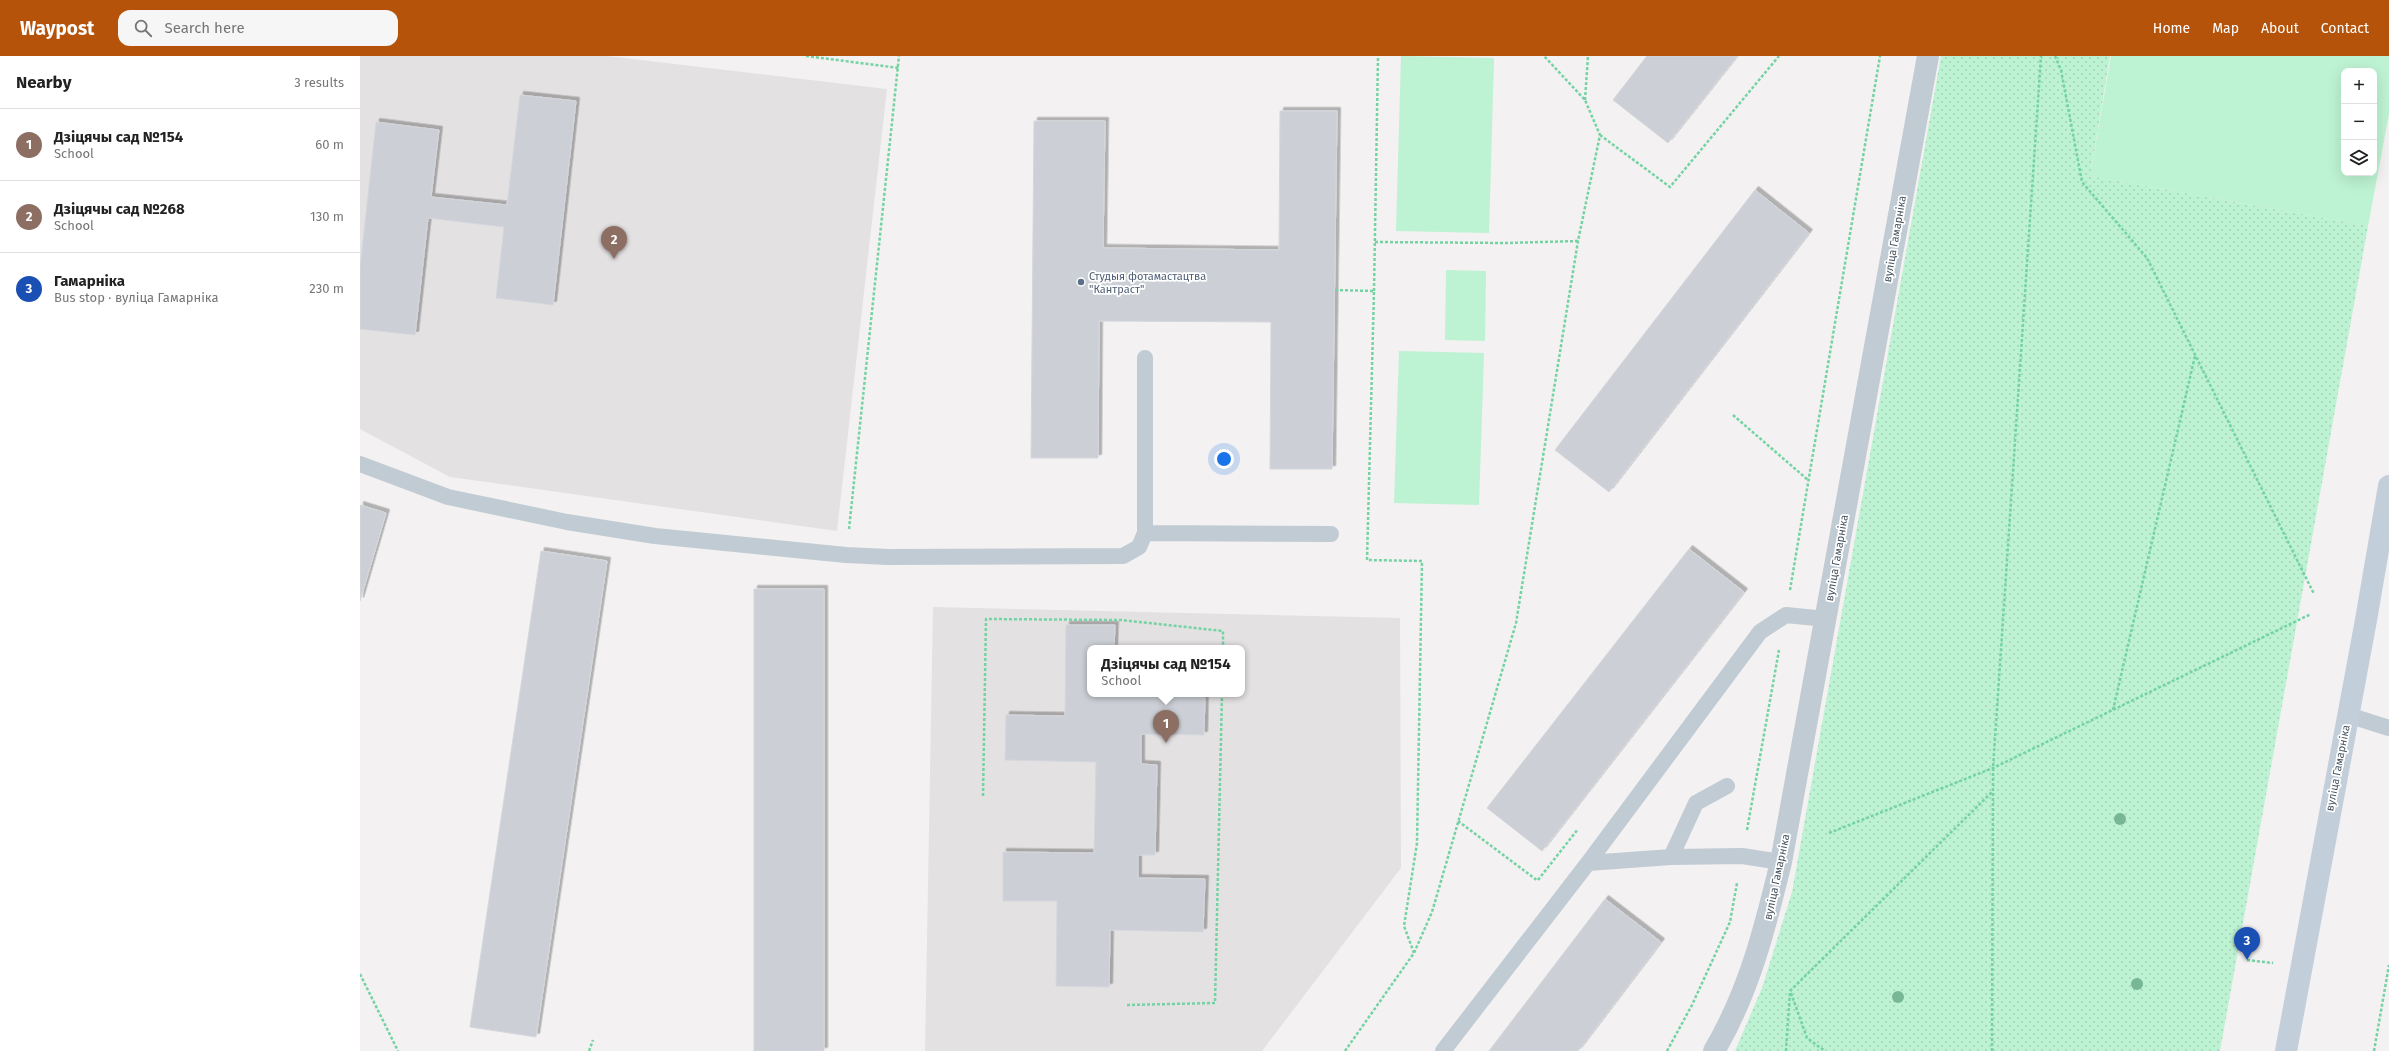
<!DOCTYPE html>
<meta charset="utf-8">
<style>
:root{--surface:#fff;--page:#f6f6f6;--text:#222;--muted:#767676;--line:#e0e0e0;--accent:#b45309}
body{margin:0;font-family:"Fira Sans",sans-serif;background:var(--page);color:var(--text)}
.controls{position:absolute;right:12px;top:12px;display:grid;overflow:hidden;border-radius:8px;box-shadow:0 4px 16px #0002}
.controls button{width:36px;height:36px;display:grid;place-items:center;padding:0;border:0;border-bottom:1px solid var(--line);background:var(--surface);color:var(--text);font:20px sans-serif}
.you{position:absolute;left:864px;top:403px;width:14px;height:14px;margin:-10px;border:3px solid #fff;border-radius:50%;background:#1a73e8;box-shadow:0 0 0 6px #1a73e833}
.badge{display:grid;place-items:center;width:26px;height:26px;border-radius:50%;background:var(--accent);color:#fff;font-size:13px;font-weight:700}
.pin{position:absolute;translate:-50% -33px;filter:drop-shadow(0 1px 2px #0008)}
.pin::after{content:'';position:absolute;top:21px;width:14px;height:12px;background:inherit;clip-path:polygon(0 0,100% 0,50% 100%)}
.popup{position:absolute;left:727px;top:589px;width:158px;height:52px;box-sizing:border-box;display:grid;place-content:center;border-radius:8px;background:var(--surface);filter:drop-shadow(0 1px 3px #0005);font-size:13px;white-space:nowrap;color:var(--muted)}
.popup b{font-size:15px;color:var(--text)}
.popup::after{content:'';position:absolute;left:50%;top:100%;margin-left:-8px;border:8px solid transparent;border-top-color:var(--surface)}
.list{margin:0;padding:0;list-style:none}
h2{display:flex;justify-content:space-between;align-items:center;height:52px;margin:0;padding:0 16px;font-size:17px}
h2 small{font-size:13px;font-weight:400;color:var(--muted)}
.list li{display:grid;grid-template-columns:26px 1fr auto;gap:12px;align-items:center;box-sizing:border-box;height:72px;padding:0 16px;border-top:1px solid var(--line)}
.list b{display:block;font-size:15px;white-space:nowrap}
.list p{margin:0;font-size:13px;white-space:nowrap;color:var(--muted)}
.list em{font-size:13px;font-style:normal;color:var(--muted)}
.icon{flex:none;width:22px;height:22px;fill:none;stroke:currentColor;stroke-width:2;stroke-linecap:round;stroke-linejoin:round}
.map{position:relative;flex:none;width:2029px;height:995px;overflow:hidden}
header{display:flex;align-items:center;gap:24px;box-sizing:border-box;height:56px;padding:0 20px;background:var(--accent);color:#fff}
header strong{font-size:19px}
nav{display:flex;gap:22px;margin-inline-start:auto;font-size:14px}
.search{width:280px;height:36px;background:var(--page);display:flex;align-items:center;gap:10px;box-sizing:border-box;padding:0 14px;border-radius:12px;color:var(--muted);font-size:15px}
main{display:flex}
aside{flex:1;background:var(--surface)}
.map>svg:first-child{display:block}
</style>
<header>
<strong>Waypost</strong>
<div class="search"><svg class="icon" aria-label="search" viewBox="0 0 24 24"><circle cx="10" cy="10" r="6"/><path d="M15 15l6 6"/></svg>Search here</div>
<nav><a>Home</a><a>Map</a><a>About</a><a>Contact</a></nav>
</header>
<main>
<aside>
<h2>Nearby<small>3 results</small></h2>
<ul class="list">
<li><span class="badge" style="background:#8d6e63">1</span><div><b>Дзіцячы сад №154</b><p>School</p></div><em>60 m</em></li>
<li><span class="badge" style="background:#8d6e63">2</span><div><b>Дзіцячы сад №268</b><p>School</p></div><em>130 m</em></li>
<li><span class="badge" style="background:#1a4fb4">3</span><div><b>Гамарніка</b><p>Bus stop · вуліца Гамарніка</p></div><em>230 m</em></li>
</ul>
</aside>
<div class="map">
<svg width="2029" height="995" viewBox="0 0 2029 995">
<defs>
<pattern id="park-dots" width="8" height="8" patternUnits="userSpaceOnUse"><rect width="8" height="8" fill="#bdf2d2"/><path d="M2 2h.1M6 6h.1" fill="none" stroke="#a4d1b7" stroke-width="1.8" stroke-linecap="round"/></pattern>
<filter id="shadow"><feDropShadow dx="3.5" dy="-3.5" stdDeviation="0" flood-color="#0004"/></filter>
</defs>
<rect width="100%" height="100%" fill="#f3f1f1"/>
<path fill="#e4e1e3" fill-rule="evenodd" d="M0 0H247L527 33 477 475 90 421 0 373Z
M573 551 1040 562 1041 812 902 995H565ZM730 592H882V638H730Z"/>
<path fill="#bdf2d2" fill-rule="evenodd" d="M1041 0 1134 2 1129 177 1036 175Z
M1751 0H2029V58L2008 170 1730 120ZM1984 15H2014V117H1984Z
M1086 214 1126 215 1125 285 1085 284Z
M1039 295 1124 297 1119 449 1034 447Z"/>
<path fill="url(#park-dots)" d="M1581 0H1750L1730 120 2008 170 1860 995H1375L1402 932 1432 836Z"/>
<path fill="#ccd0d6" stroke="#d4d7dc" filter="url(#shadow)" d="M1287 0H1377L1308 87 1253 44Z
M160 39 216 45 193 249 136 242 144 171 68 162 55 279 0 273V212L16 66 79 74 71 141 147 149Z
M920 55H977L972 413H910L911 266 739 265 738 402H671L674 65H745L743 192 919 194Z
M1395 134 1449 177 1249 436 1195 394Z
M0 449 26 457 0 545Z
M1329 493 1384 536 1182 795 1127 752Z
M181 495 247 505 176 981 110 971Z
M394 533H464V995H394Z
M706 569H755L754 592H730V638H845L844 679 781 678V708L797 709 795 799H778V822L845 823 843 876 750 874 749 931 696 930 697 845H643V796L734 797 736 706 645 704 646 659 705 660Z
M1245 843 1301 886 1218 995H1129Z"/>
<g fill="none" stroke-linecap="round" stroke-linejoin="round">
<path stroke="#73d3a3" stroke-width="2.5" stroke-dasharray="3 2" stroke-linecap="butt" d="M446 0 539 12
M1695 0 1701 14 1722 126 1787 202 1954 538
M1225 44 1228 0
M1240 79 1310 131 1419 0
M1015 186 1146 187 1218 185
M975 234 1014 235 1007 504 1062 505 1057 787 1044 870 1054 897
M1014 235 1018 0
M1373 359 1448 424
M489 473 539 0
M1430 534 1520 0
M1753 654 1835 300
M623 740 626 563 761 564 863 575V592
M1098 765 1178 825
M1387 774 1419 594
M1469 777 1633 712 1951 558
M1178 824 1218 773
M1887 904 1913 907
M0 918 38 995
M1431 937 1447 982 1465 995
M767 949 855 947 862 638
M229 995 233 984
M985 995 1054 897 1072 856 1156 567 1218 185 1240 79 1225 44 1184 0
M1307 995 1332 949 1370 866 1377 827
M1426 995 1430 935 1633 735
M1632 995 1633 712 1681 0
M2014 995 2029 909"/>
<path stroke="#c1cbd3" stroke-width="16" d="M0 408 88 441 207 466 295 480 486 499 528 501 763 500 779 491 785 477V302
M785 477 971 478
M1988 659 2029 672
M1311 801 1336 747 1367 730
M1228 807 1400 576 1426 559 1466 563
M1083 995 1228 807 1311 801 1382 800 1421 806"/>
<path stroke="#c1cbd3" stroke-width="22" d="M1354 995C1389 936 1405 872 1421 806L1568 0"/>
<path stroke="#c2ceda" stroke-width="22" d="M1926 995 2006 564 2029 430"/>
</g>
<g fill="#77b796">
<circle cx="1760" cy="763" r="6"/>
<circle cx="1777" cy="928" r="6"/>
<circle cx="1538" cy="941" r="6"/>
</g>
<circle fill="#5c6f8a" stroke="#fff" stroke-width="1.5" cx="721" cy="226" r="4"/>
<g text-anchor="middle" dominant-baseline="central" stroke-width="3.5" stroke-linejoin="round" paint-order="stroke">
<g font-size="11" fill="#475460" stroke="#fff">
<text transform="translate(1535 183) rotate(-80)">вуліца Гамарніка</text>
<text transform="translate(1477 502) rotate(-80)">вуліца Гамарніка</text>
<text transform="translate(1978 712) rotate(-79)">вуліца Гамарніка</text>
<text transform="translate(1417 821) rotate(-78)">вуліца Гамарніка</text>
</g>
<g font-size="11" fill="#4e5e75" stroke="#fff" text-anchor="start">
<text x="729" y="220">Студыя фотамастацтва<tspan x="729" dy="13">"Кантраст"</tspan></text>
</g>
</g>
</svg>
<div class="controls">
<button>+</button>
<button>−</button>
<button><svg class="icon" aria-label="layers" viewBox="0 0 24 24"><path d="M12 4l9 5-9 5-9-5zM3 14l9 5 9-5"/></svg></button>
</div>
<div class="you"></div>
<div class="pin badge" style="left:806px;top:687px;background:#8d6e63">1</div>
<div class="popup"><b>Дзіцячы сад №154</b>School</div>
<div class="pin badge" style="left:254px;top:203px;background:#8d6e63">2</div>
<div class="pin badge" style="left:1887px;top:904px;background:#1a4fb4">3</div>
</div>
</main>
